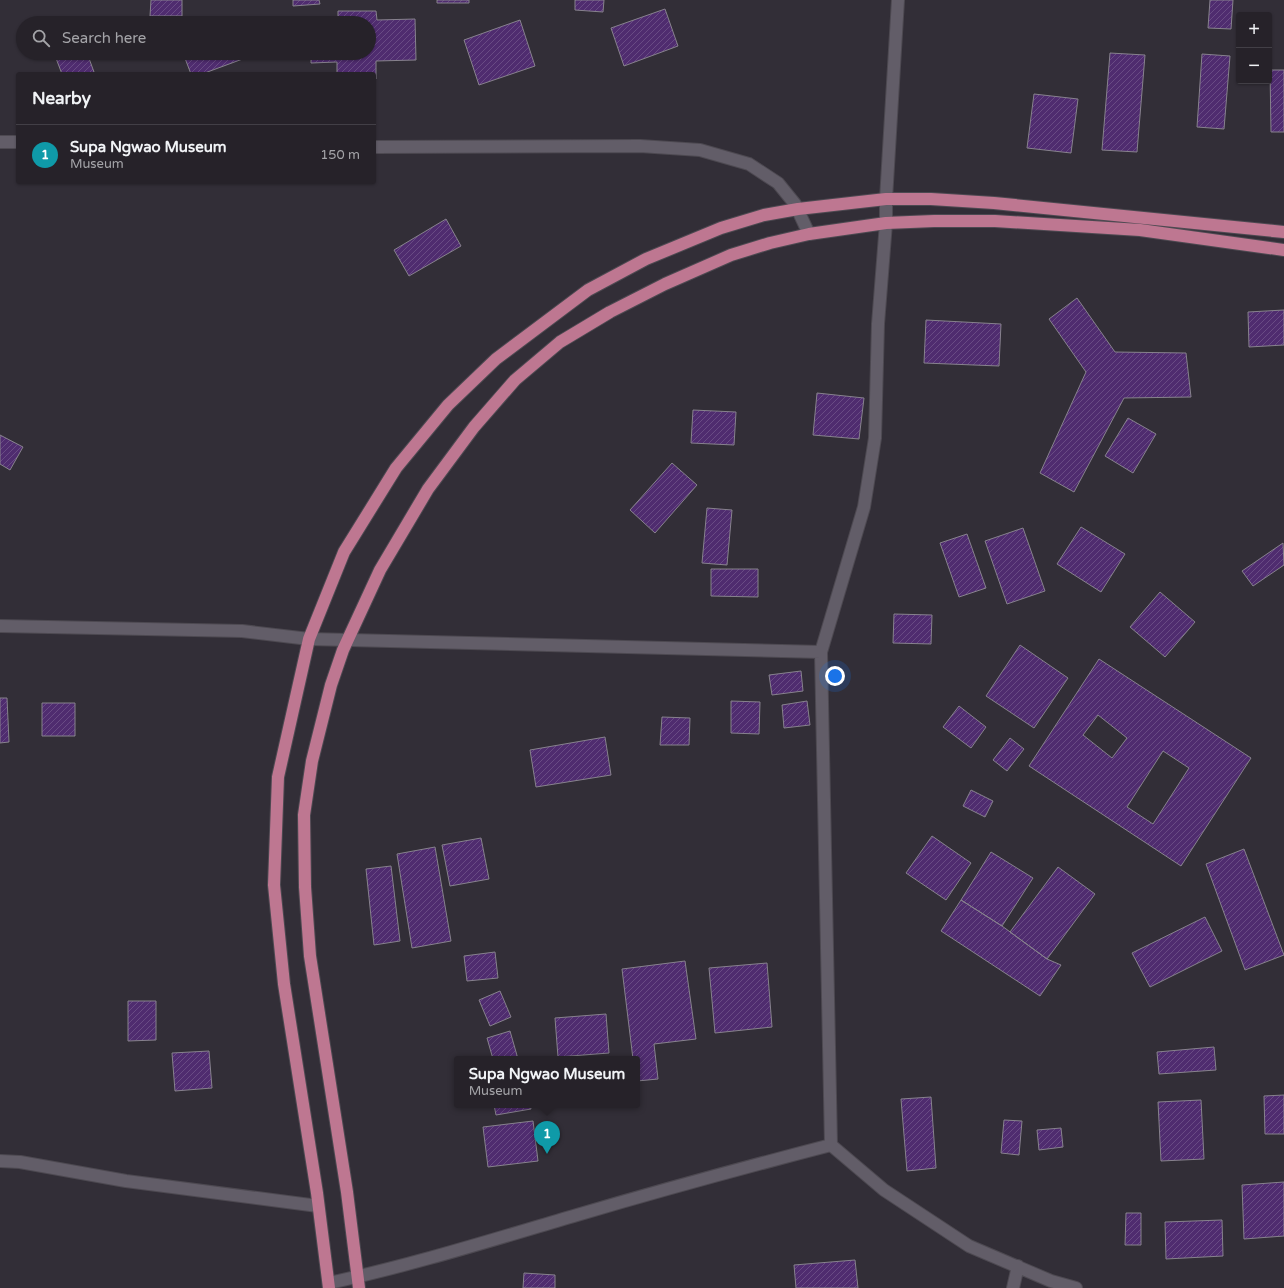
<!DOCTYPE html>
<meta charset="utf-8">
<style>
:root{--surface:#262229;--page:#2e2a31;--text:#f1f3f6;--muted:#a4a4a8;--line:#423f46;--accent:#8c9099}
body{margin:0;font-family:"Varela Round",sans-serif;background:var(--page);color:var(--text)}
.controls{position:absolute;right:12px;top:12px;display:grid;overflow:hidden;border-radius:4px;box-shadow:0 1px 3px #0004}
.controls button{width:36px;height:36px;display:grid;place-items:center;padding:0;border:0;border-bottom:1px solid var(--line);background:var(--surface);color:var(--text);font:20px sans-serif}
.you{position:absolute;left:835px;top:676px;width:14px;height:14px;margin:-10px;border:3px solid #fff;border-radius:50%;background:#1a73e8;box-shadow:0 0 0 6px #1a73e833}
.badge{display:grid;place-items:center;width:26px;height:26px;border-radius:50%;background:var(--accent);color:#fff;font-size:13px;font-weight:700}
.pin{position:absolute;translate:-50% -33px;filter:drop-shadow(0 1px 2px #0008)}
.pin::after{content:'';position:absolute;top:21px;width:14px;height:12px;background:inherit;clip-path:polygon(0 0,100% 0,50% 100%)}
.popup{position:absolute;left:454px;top:1056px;width:186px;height:52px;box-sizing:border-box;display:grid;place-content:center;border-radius:4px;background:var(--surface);filter:drop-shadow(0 1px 3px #0005);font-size:13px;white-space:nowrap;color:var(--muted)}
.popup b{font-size:15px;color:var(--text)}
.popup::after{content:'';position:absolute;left:50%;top:100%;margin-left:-8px;border:8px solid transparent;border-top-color:var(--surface)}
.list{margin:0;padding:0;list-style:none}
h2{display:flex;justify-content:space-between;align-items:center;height:52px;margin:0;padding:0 16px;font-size:17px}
h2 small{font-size:13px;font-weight:400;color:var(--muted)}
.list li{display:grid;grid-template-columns:26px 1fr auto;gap:12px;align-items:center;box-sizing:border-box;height:60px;padding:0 16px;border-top:1px solid var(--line)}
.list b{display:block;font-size:15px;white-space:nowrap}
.list p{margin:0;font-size:13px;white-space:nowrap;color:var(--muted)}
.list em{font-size:13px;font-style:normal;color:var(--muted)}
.icon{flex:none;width:22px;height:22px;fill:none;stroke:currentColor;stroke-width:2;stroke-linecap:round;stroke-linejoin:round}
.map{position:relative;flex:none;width:1284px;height:1288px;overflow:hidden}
.search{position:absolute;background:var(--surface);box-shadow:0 1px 3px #0004;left:16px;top:16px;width:360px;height:44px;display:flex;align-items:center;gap:10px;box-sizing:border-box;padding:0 14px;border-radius:22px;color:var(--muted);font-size:15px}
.panel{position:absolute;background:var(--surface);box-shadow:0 1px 3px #0004;left:16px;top:72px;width:360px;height:112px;border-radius:4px}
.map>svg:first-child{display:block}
</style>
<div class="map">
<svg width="1284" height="1288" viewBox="0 0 1284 1288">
<defs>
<pattern id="building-hatch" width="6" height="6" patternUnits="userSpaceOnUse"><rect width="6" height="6" fill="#4f2c6f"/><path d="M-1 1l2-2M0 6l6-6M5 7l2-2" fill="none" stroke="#694b84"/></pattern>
</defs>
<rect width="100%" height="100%" fill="#322e37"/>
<path fill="url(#building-hatch)" stroke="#87828d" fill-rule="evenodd" d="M151 0H182V16H150Z
M293 0H319L320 4 293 6Z
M437 0H469V3H437Z
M575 0H604L603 12 575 10Z
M1210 0H1233L1231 29 1208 28Z
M665 9 678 46 624 66 611 28Z
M338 11H376L377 20 415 19 416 60 376 61V79H374V74H337V62L311 63V53H369V23H310L338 22Z
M520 20 535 66 479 85 464 40Z
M54 53H87L94 72 88 74H62Z
M183 53H247L248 57 202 74H191Z
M1110 53 1145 55 1137 152 1102 150Z
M1202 54 1230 56 1224 129 1197 127Z
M1270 70H1284V132H1271Z
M1034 94 1078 99 1071 153 1027 148Z
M446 219 461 246 409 276 394 250Z
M1077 298 1115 352 1186 353 1191 397 1124 398 1074 492 1040 473 1086 372 1049 319Z
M1284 310V345L1249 347 1248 312Z
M926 320 1001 324 999 366 924 363Z
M817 393 864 398 859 439 813 435Z
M693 410 736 412 734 445 691 443Z
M1128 418 1156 434 1133 473 1105 456Z
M0 435 23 447 10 470 0 464Z
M672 463 697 485 655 533 630 510Z
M707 508 732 510 727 565 702 563Z
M1081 527 1125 554 1101 592 1057 564Z
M1023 528 1045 591 1007 604 985 541Z
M967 534 986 588 959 597 940 543Z
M1283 543 1284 565 1253 586 1242 571Z
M711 569H758V597L711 596Z
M1160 592 1195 622 1165 657 1130 627Z
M894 614 932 615 931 644 893 643Z
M1020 645 1068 678 1034 728 986 696Z
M1099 659 1251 758 1181 866 1029 766ZM1098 715 1127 738 1112 758 1083 735ZM1163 751 1189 768 1153 824 1127 807Z
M801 671 803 691 772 695 769 675Z
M0 698H7L9 742 0 743Z
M731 701 760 702 759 734 731 733Z
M807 701 810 725 784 728 782 705Z
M42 703H75V736H42Z
M959 706 986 727 971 748 943 727Z
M662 717 690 718 689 745H660Z
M605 737 611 775 536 787 530 750Z
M1010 738 1024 749 1007 771 993 760Z
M971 790 993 801 985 817 963 806Z
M932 836 971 863 946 900 906 873Z
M481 838 489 879 450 886 442 845Z
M435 847 451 941 412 948 397 854Z
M1244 849 1284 955 1245 970 1206 864Z
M991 852 1033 878 1002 926 961 900Z
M391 866 400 941 374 945 366 869Z
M1058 867 1095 894 1047 959 1010 932Z
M961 900 1002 926 1047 959 1061 965 1040 996 941 931Z
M1205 917 1222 951 1150 987 1132 953Z
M495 952 498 978 467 981 464 956Z
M685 961 696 1039 654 1044 658 1079 637 1081V1059H633L622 969Z
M767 963 772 1027 715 1033 709 968Z
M500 991 511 1017 490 1026 479 1000Z
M128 1001H156V1040L128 1041Z
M606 1014 609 1053 558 1057 555 1018Z
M510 1031 518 1059H493L487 1038Z
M1214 1047 1216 1070 1159 1074 1157 1052Z
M209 1051 212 1088 175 1091 172 1053Z
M1284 1095V1134H1265L1264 1096Z
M931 1097 936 1168 907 1171 901 1099Z
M1201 1100 1204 1159 1161 1161 1158 1102Z
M494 1105H530L531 1109 496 1115Z
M1004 1120 1022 1121 1019 1155 1001 1153Z
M533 1121 538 1161 488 1167 483 1127Z
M1061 1128 1063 1147 1039 1150 1037 1130Z
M1284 1182V1236L1244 1239 1242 1185Z
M1126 1213H1141V1245H1125Z
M1222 1220 1223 1256 1166 1259 1165 1222Z
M855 1260 858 1288H796L794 1265Z
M524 1273 555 1275V1288H523Z"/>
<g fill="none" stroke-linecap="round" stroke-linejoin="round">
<g stroke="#4d4951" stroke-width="14">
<path id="street" d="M898 0 886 199V223L878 324 875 438 864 507 821 652 831 1145 884 1190 969 1246 1051 1281 1076 1288
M0 142H18
M374 147 640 146 700 150 749 164 778 183 795 204 809 234
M0 626 242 631 309 639 821 652
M0 1161 20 1162 126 1181 318 1206
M329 1283C413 1265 495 1239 577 1215 662 1190 746 1167 831 1145
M1013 1288 1018 1266"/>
</g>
<g stroke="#4d4951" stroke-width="14">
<path id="primary" d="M329 1288 317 1193 284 984 274 885 278 777 309 639 344 552 396 468 448 405 496 359 588 290 646 259 721 228 764 215 798 209 886 199H931L994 203 1284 232
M359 1288 347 1192 310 956 305 887 304 815 312 761 331 685 343 650 380 570 428 489 474 427 515 380 560 342 610 312 665 284 731 255 770 243 809 234 886 223 934 221H995L1140 230 1284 250"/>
</g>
<use href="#street" stroke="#625d68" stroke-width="12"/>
<use href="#primary" stroke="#be7791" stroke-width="12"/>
</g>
</svg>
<div class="controls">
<button>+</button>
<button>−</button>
</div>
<div class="you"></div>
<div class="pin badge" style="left:547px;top:1154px;background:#0f9aa8">1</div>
<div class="popup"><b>Supa Ngwao Museum</b>Museum</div>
<div class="search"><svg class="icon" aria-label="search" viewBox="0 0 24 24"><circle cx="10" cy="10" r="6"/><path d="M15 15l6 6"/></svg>Search here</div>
<section class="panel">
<h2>Nearby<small></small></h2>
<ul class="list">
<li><span class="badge" style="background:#0f9aa8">1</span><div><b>Supa Ngwao Museum</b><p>Museum</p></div><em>150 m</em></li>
</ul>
</section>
</div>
